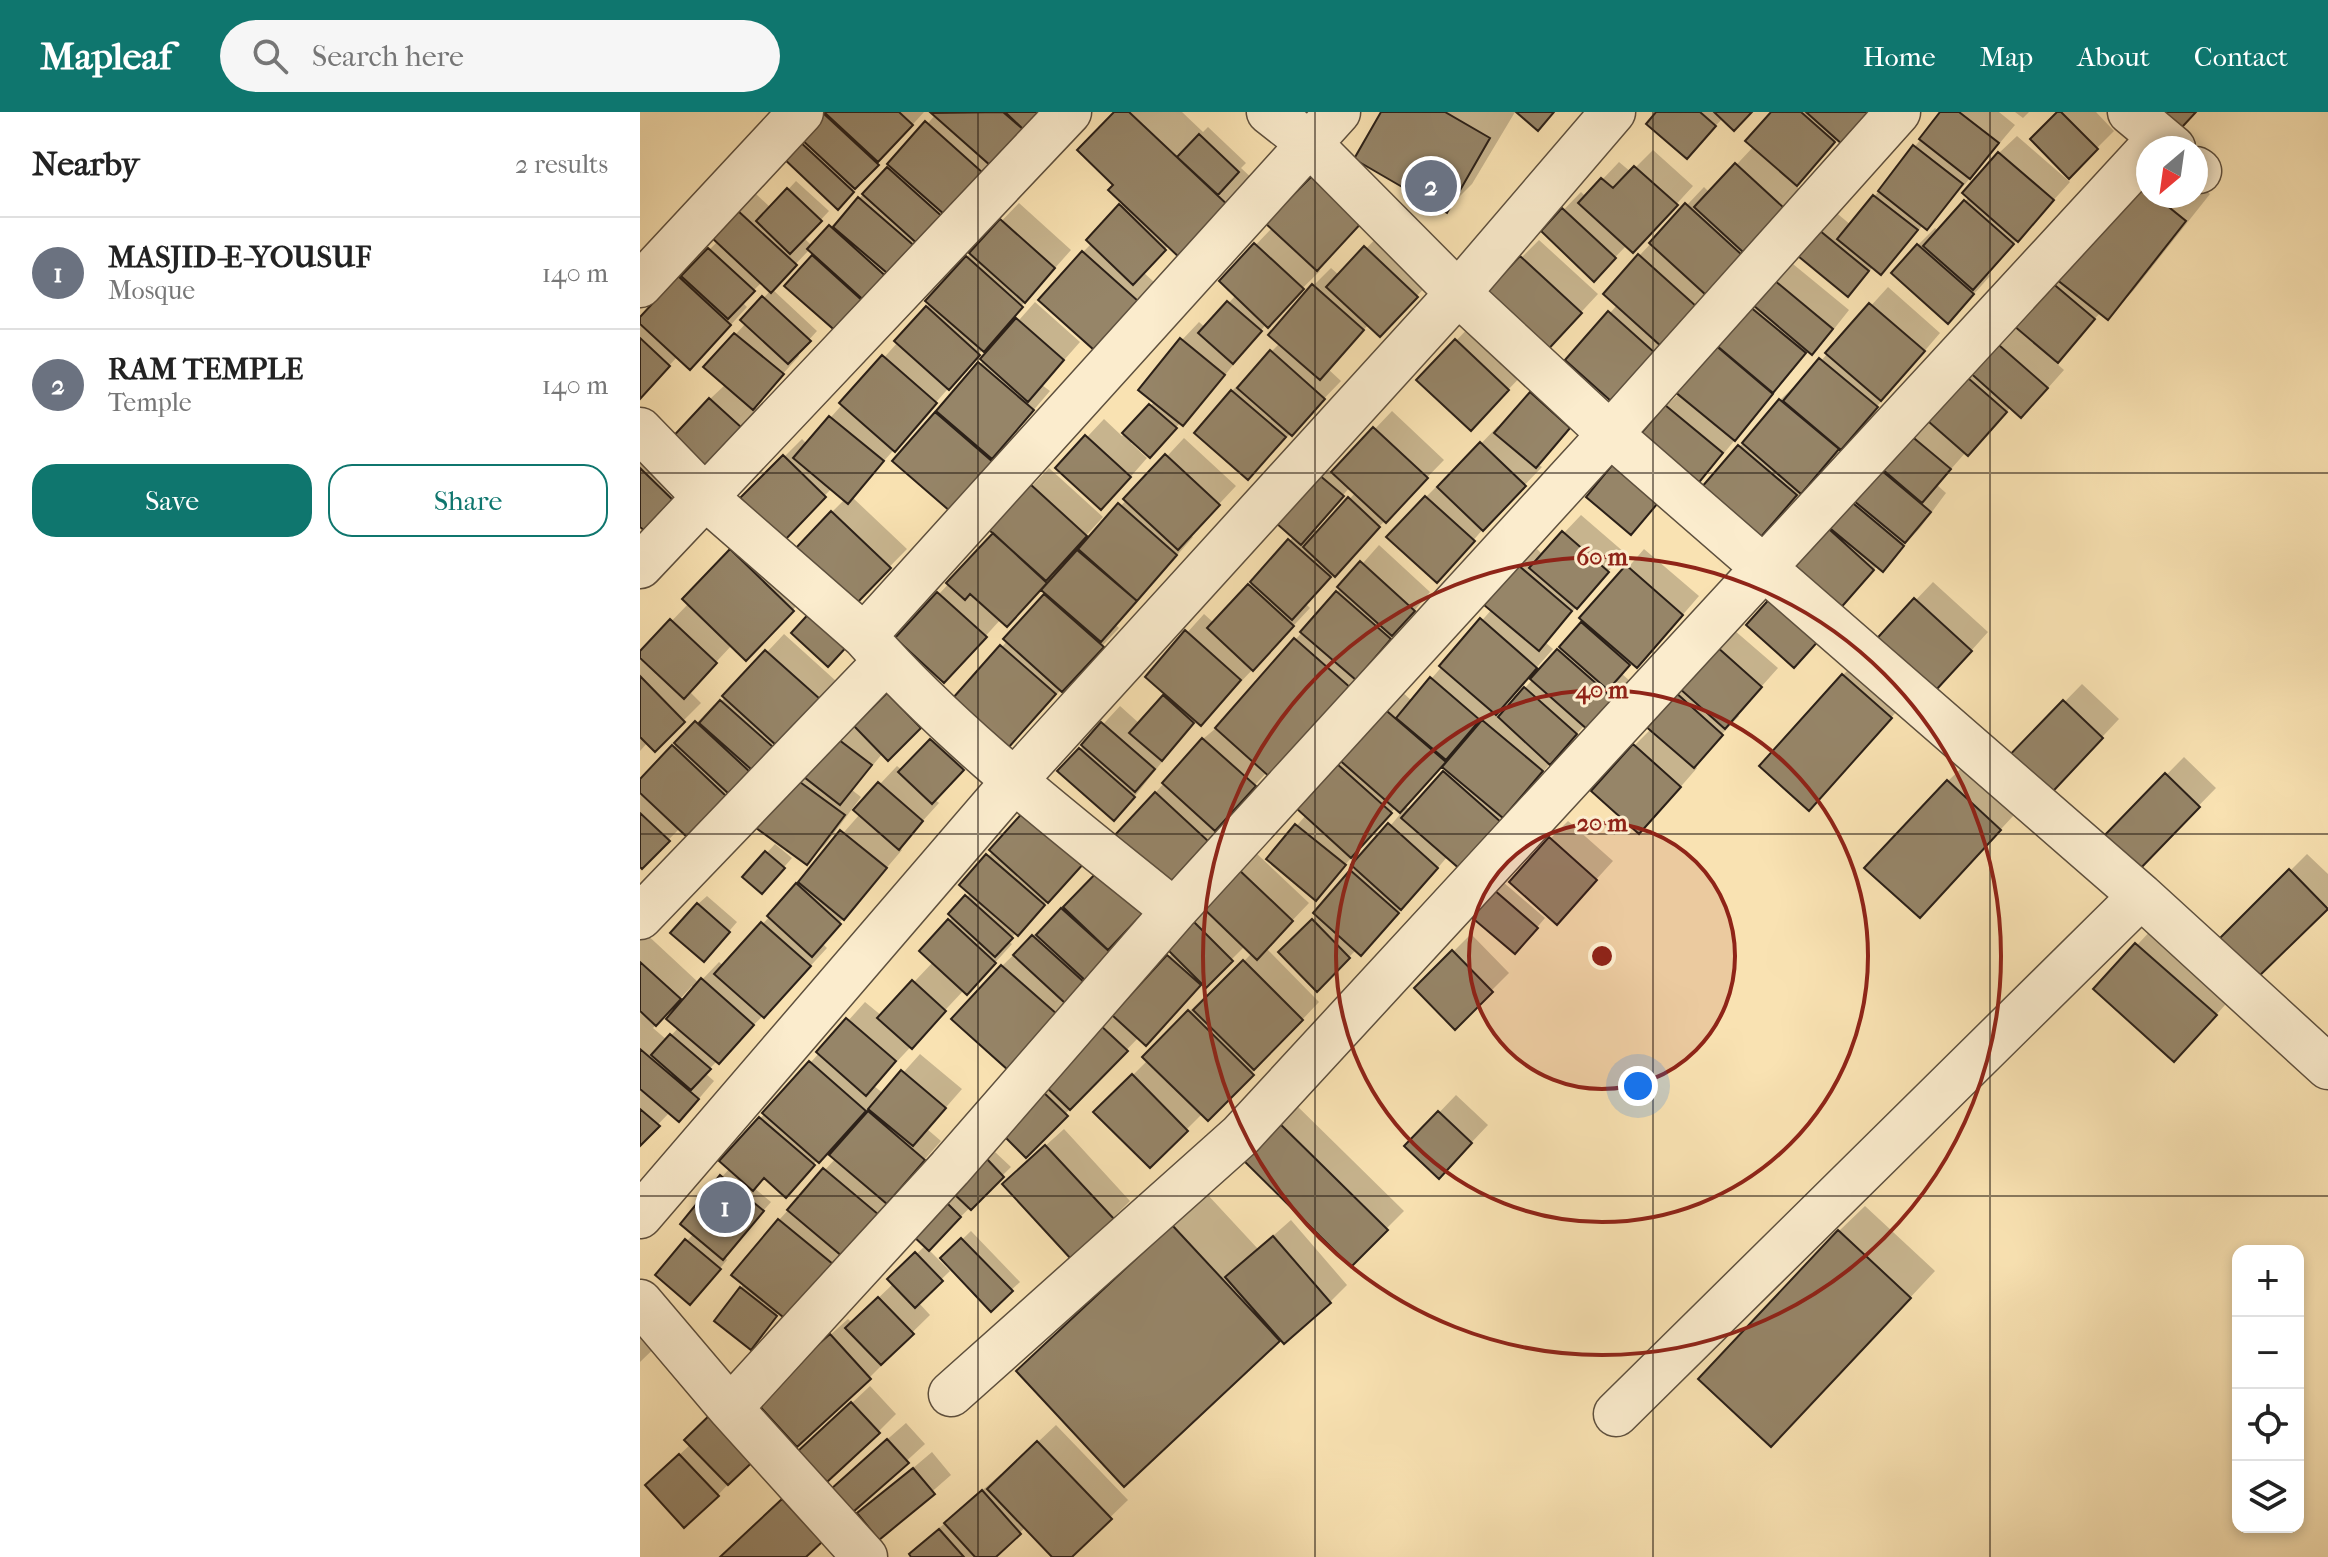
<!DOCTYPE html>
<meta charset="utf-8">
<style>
:root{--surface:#fff;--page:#f6f6f6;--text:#222;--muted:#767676;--line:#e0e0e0;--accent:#0f766e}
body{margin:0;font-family:"IM FELL French Canon",serif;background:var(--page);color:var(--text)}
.controls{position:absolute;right:24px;bottom:24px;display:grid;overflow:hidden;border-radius:16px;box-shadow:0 4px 12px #0003}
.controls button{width:72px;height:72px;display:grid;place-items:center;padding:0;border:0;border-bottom:2px solid var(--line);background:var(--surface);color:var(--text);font:40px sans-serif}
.compass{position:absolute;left:1496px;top:24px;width:72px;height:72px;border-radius:50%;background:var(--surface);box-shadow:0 4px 12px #0003;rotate:209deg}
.you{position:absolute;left:998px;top:974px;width:28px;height:28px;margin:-20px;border:6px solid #fff;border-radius:50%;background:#1a73e8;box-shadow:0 0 0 12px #1a73e833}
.badge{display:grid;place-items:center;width:52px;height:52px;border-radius:50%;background:var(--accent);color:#fff;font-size:26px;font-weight:700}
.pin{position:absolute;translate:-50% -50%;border:4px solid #fff;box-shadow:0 2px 8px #0006}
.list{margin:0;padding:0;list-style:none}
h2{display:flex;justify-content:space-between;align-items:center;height:104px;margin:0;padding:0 32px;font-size:34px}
h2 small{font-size:26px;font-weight:400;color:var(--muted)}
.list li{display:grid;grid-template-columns:52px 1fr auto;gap:24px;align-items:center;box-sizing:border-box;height:112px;padding:0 32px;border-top:2px solid var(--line)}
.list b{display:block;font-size:30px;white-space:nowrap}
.list p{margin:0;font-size:26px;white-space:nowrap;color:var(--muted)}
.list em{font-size:26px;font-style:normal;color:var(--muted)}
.actions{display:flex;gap:16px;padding:24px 32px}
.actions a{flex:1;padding:18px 0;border:2px solid var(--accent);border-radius:24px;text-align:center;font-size:28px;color:var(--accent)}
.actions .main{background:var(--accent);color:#fff}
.icon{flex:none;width:44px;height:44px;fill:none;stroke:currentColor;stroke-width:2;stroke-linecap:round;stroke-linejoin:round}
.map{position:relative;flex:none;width:1688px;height:1445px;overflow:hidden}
header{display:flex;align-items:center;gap:48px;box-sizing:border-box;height:112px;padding:0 40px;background:var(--accent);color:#fff}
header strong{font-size:38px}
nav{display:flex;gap:44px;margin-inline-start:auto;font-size:28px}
.search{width:560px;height:72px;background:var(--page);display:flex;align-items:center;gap:20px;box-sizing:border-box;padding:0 28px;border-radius:44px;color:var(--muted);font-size:30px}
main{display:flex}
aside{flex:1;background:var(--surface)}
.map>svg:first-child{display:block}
</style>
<header>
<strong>Mapleaf</strong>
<div class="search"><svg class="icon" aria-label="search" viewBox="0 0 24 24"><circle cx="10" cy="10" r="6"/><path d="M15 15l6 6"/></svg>Search here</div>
<nav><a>Home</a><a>Map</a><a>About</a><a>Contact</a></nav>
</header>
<main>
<aside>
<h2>Nearby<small>2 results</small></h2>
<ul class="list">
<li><span class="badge" style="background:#6b7280">1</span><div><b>MASJID-E-YOUSUF</b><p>Mosque</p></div><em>140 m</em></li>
<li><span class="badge" style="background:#6b7280">2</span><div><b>RAM TEMPLE</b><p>Temple</p></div><em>140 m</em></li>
</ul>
<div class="actions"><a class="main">Save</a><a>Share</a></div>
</aside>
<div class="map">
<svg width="1688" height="1445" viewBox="0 0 1688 1445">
<rect width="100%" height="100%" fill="#f9e2b2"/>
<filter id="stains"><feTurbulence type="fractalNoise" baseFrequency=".0025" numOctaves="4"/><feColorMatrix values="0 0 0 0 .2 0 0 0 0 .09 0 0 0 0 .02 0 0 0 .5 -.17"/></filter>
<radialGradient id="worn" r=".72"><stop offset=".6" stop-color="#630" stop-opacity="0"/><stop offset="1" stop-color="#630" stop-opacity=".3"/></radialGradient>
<path fill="#0003" fill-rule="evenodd" d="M187 0H284L198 95 144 44Z
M295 0H400L199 220 147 173 176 142 170 137 132 177 177 219 157 241 159 244 114 294 118 298 78 342 70 287 86 272 66 255 106 211 103 208 131 178 122 170 102 190 107 195 68 238 38 244 0 285V204L6 198 8 199 78 129 98 99 116 82 131 96 156 69 189 99 164 126 172 134 252 53 296 2Z
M477 0H542L563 20 568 15 606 51 601 56 616 70 529 133 503 160 514 170 471 218 443 140 452 131 448 128 484 90 476 73Z
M744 0H875L832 72 806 98Z
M1019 0H1110L1083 6 1047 44Z
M1133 0H1232L1198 26 1155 73 1160 78 989 269 970 201 978 192 999 144 1064 75 1070 81 1114 34Z
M1303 0H1359L1375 13 1304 97 1287 115 1284 112 1241 160 1234 154 1208 182 1149 135 1187 93 1211 113Z
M1375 0H1389L1383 6Z
M1420 0H1456L1474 19 1429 64Z
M1377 24 1430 70 1347 161 1350 164 1325 192 1278 133 1295 116 1299 119 1329 85 1359 41Z
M1013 38 1053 74 1010 121 987 133 954 167 903 119 941 80 946 85 979 50 991 60Z
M1508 48V84H1556V70L1570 82 1493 179 1468 205 1461 200 1415 250 1424 258 1399 286 1371 295 1345 324 1326 340 1297 373 1306 381 1280 416 1242 457 1238 453 1208 487 1134 485 1138 457Z
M379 91 431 138 212 385 267 437 215 490 192 400 205 387 192 376 144 426 103 386 162 327 167 332 258 230 327 145Z
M633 115 680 159 627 211 560 294 543 312 541 310 518 335 493 329 491 331 507 346 479 378 418 356 464 307 482 324 515 289 542 228 559 210 566 216 596 183 581 169Z
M743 119 794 166 757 205 729 212 688 257 701 269 625 348 592 279 640 231 673 174 691 156 700 164Z
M899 128 958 182 919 224 881 146Z
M1153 152 1209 198 1190 222 1172 240 1170 238 1069 359 1052 377 1039 366 991 420 1026 294 1040 281 1037 279Z
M1248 175 1300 221 1179 362 1120 424 1064 376 1140 288 1158 271 1159 273Z
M395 190 440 230 402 273 410 279 366 330 369 333 328 380 255 349Z
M833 211 885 260 848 299 779 268Z
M909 264 946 297 897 352 902 355 849 410 814 451 786 385 803 368 805 369 858 314 861 317Z
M752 299 804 348 694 461 666 492 670 496 630 539 578 594 556 607 491 689 420 659 480 594 500 612 527 582 508 564 564 502 574 511 620 462 654 424 638 410 687 356 693 361ZM710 375 716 380 678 421 674 417Z
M0 323 52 372 7 419 0 412Z
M544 326 596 374 550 423 553 425 476 513 479 516 386 615 362 535 408 481 402 476 361 507 321 551 258 526 356 421 392 374 409 356 463 405 421 451 425 454Z
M941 403 985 441 905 530 913 537 863 594 867 597 1004 437 1059 484 1014 536 992 549 981 561 991 570 966 598 945 613 918 642 838 738 808 744 739 824 717 837 677 877 641 840 678 803 676 801 762 700 756 695 676 786 628 747 666 703 659 696 760 578 772 589 852 497 879 454 897 437 903 443ZM777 622 810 649 806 654 775 624ZM803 653 808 656 770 698 765 694Z
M109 421 170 480 106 546 92 533 49 579 61 591 15 637 8 630 0 639V548L2 546 0 542 49 491 45 487Z
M739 433 790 480 734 547 737 550 627 660 582 709 584 711 546 753 478 723 563 627 582 611Z
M1293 470 1348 520 1314 558 1232 534Z
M1094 518 1138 556 1097 602 1099 604 1053 653 1057 656 1017 702 994 634 1012 616 1007 612Z
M144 522 196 569 154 614 135 630 47 722 40 716 2 755 0 753V670L74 593 76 595Z
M1220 546 1267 588 1186 678 1203 563Z
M266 565 297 597 248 646 243 641 212 678 221 685 185 733 167 750 114 712 205 602 218 612Z
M1442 572 1479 607 1419 671 1364 652Z
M300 620 331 648 294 687 299 691 259 735 262 738 182 831 187 836 141 886 65 961 74 969 56 990 30 1000 0 1031V821L2 818 59 871 79 850 84 854 130 804 220 702 240 672 257 654 262 658ZM52 874 54 877 39 915 27 928 13 916Z
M1334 644 1385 691 1305 778 1308 669Z
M1544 645 1576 676 1496 758 1463 727Z
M928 709 973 749 934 792 910 727Z
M135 732 152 746 130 771 105 765Z
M353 739 411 786 368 829 372 832 344 863 324 878 234 974 244 982 280 942 322 977 287 1017 301 1029 253 1083 261 1090 139 1200 119 1227 101 1176 139 1108 196 1046 205 1026 203 1024 178 1047 154 1075 124 1064 113 1075 131 1090 84 1144 87 1148 58 1182 47 1129 54 1121 82 1065 90 1056 82 1049 225 890 242 904 293 850 282 839 313 804 311 802 331 781 322 773Z
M616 741 669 791 626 836 679 890 568 1007 562 1002 510 1054 456 1000 508 948 549 900 567 882 569 885 612 841 605 834 566 873 563 870 523 914 499 925 386 1043 361 1018 533 840 528 835Z
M1667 742 1688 762V794L1615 866 1579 830Z
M863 770 905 806 884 831 833 804Z
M439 780 487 823 385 938 314 907 362 854 401 816 403 818Z
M67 784 97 810 72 839 58 792Z
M1514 815 1593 884 1552 930 1456 877Z
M831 822 869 861 815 915 777 876Z
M816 983 848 1013 816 1047 767 1034Z
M651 988 764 1099 711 1152 599 1041Z
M424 1017 490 1089 473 1106 382 1055Z
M355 1040 371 1055 288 1137 310 1159 278 1190 290 1203 245 1247 247 1248 229 1266 136 1272 208 1207 212 1211 254 1171 250 1167 286 1133 273 1121Z
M567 1082 618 1137 651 1108 707 1173 690 1190 641 1225 484 1372 378 1259Z
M1225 1094 1295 1159 1157 1307 1199 1119Z
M331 1119 380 1170 351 1197 303 1146Z
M0 1193 28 1223 0 1250Z
M230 1274 256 1302 238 1320 179 1322Z
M266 1311 285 1332 213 1398 211 1359Z
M416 1313 488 1388 429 1445H414L386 1415 355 1443 356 1445H274L289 1425 361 1362 362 1364Z
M51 1332 95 1365 78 1383 25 1356Z
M292 1340 311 1363 240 1425 220 1401Z"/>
<path fill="#968568" stroke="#2b2018" stroke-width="2" d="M184 0H259L273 13 238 50Z
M363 0 384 18 351 54 291 1Z
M365 0H400L383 17Z
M474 0H489L592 97 542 148 468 78 473 73 437 38Z
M741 0H805L850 26 807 101 714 47Z
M741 0H805L850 26 807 101 714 47Z
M876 0H914L898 19Z
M1016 0H1060L1076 14 1047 47 1006 12Z
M1074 0H1112L1094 19Z
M1131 0H1161L1195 30 1157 74 1105 29Z
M1166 0H1233L1203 33Z
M1300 0H1319L1359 31 1330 67 1279 27Z
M1417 0H1421L1458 37 1429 67 1390 27Z
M1501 0H1556L1531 27Z
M183 1 239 53 215 77 160 26Z
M285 9 343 61 305 103 247 52Z
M559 22 599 60 578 83 537 45Z
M157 27 214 80 198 98 141 44Z
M1273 33 1323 72 1287 118 1238 79Z
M1358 40 1414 88 1378 130 1322 81Z
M1095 51 1144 96 1103 140 1054 95Z
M994 54 1038 93 993 141 938 91 961 66 973 76Z
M247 55 306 108 281 135 222 82Z
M676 60 725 107 677 159 625 111Z
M1490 64 1508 79V84H1515L1546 109 1468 208 1411 163Z
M147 76 182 109 150 142 116 109Z
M1233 83 1278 118 1241 163 1197 127Z
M218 85 278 137 253 166 193 115Z
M1324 88 1374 132 1333 178 1283 134Z
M1045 91 1102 143 1066 183 1009 131Z
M479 92 526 138 493 173 446 128Z
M922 96 976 146 954 170 901 119Z
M97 98 157 153 131 181 71 125Z
M360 107 415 156 385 191 329 141Z
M1168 109 1229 159 1208 185 1147 135Z
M189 113 250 168 229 193 167 137Z
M614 131 664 177 628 216 579 169Z
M1277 132 1334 182 1308 212 1251 161Z
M724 134 778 185 740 225 686 175Z
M68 136 115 179 88 207 41 164Z
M442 139 498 189 454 238 398 188Z
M998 142 1057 195 1022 235 963 182Z
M172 143 226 192 199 222 144 174Z
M326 144 383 195 344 240 285 189Z
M880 144 942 201 902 244 840 187Z
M38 164 91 213 50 258 0 212V205Z
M1404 164 1455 207 1418 251 1367 208Z
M1134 168 1193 217 1172 243 1113 193Z
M672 172 724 218 680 268 628 223Z
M122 184 171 229 148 252 100 208Z
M587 189 622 219 593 252 558 221Z
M1229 191 1285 239 1241 289 1185 241Z
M286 194 340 243 309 278 254 229Z
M1109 194 1166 241 1133 281 1076 233Z
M968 199 1015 241 972 290 925 248Z
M376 206 424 248 388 290 340 247Z
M94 221 144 262 113 298 63 255Z
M0 226 30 254 0 287Z
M540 226 585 263 543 314 498 278Z
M815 227 869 278 831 319 776 268Z
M1352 227 1408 276 1381 306 1326 257Z
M1074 232 1133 282 1095 329 1034 279Z
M630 238 685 287 652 324 597 276Z
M242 243 297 291 255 340 199 291Z
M1179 246 1238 295 1201 338 1143 289Z
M338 250 394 298 352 347 296 299Z
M1320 259 1367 300 1328 344 1281 303Z
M591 278 646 325 608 368 554 321Z
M890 280 930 316 896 356 854 321Z
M69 286 102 316 61 362 27 331Z
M1139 287 1199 337 1161 382 1102 331Z
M509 292 537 316 510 346 482 321Z
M1025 293 1083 341 1052 379 993 331Z
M295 300 354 351 311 400 252 349Z
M189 304 244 349 208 392 153 346Z
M733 315 788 366 746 411 691 360Z
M1263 317 1311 357 1282 391 1235 351Z
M445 323 491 365 461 398 415 356Z
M840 330 886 374 843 419 797 375Z
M1098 333 1157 383 1120 426 1061 376Z
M525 342 580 393 538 438 483 387Z
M143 343 186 385 144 429 100 386Z
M977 347 1023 385 991 423 946 385Z
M1235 353 1291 400 1265 431 1208 384Z
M0 356 36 391 7 421 0 415Z
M678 362 704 384 661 433 636 411Z
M390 372 447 424 406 469 349 418Z
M1202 382 1264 434 1243 460 1180 408Z
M785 384 835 429 797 471 746 425Z
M708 385 740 415 695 465 663 435Z
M478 391 537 443 497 489 438 437Z
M191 399 251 456 215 493 155 437Z
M1179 408 1234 458 1191 507 1135 458Z
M922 419 969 460 937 497 889 456Z
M353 421 407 471 367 515 330 482 325 488 306 471Z
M648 427 691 465 652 508 610 470Z
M90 437 154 499 106 549 42 487Z
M437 438 497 489 461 530 401 478Z
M720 449 775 499 752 524 697 475Z
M878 453 932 499 899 539 844 493Z
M986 453 1043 503 997 556 939 506Z
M608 472 654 514 613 559 567 516Z
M696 479 751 527 716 568 660 520Z
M297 480 347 525 304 571 255 526Z
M404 482 464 535 422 580 363 527Z
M1133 483 1181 526 1154 556 1106 513Z
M1274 486 1332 539 1296 578 1259 544 1251 554 1230 534Z
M174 496 211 530 188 555 151 521Z
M840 506 897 556 856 603 799 554Z
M30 507 77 551 44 587 0 546V539Z
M941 510 990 553 968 578 919 535Z
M545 518 601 568 561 614 505 565Z
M654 526 712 577 632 667 575 616Z
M360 533 416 582 369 635 313 586Z
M1076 534 1122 575 1085 617 1039 576Z
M917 537 975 588 948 618 890 567Z
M125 538 180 587 137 634 82 584Z
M1202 562 1252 606 1169 699 1119 654Z
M0 564 45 610 15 640 0 625Z
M790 565 840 608 806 648 756 606Z
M884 575 937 622 910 653 858 605Z
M1034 579 1083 623 1054 656 1004 613Z
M247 581 281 616 248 649 214 614Z
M523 583 554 611 522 649 489 621Z
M80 588 133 635 112 658 59 611Z
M1423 588 1463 626 1402 691 1361 652Z
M741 594 806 650 760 701 696 645Z
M842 608 903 659 863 706 802 655Z
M55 609 110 660 89 682 34 631Z
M461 610 515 657 495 680 441 633Z
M186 618 232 653 200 693 155 658Z
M562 626 616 674 575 719 522 671Z
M290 627 324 658 292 692 258 660Z
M993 632 1041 675 999 722 951 679Z
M32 633 86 684 47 725 0 681V667Z
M439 636 495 685 474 709 417 659Z
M696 651 752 701 711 746 656 696Z
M803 659 862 711 821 758 761 706Z
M1525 661 1560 695 1496 761 1461 727Z
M149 662 205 703 167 753 112 713Z
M1307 668 1361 718 1280 806 1224 756Z
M238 670 283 709 259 738 213 698Z
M515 680 568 729 528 773 475 723Z
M386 697 445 750 408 791 349 738Z
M0 701 30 729 2 757 0 755Z
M748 711 798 756 761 798 711 753Z
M655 712 706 753 676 789 626 747Z
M200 718 247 756 204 808 158 770Z
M909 725 957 768 917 813 869 770Z
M125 739 145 756 122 782 102 765Z
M346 742 405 793 378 824 319 773Z
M462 755 506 798 468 838 423 795Z
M597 756 653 809 617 848 561 794Z
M1649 757 1688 797 1615 868 1576 830Z
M710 758 759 801 721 844 673 801Z
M156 771 201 812 172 845 127 804Z
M853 777 898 816 875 842 830 804Z
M325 783 373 826 355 845 308 802Z
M57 791 90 820 64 850 30 821Z
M421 796 471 841 446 869 396 823Z
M308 807 356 851 327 883 279 839Z
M551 807 593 849 566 876 525 835Z
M672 807 710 846 677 880 638 840Z
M121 810 171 854 124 906 74 862Z
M392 823 445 871 425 891 373 843Z
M1495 831 1577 903 1534 950 1453 877Z
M812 838 853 880 815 918 774 876Z
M527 843 561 873 506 934 472 903Z
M603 848 663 908 614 958 553 898Z
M0 850 41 887 16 914 0 899Z
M361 853 418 903 368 958 311 907Z
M61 866 114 913 79 952 26 907Z
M272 868 306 899 272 937 237 906Z
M548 898 614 963 568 1009 502 945Z
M206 906 256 949 226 984 176 940Z
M459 912 488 939 430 998 402 971Z
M30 922 71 957 51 978 11 943Z
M0 937 59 987 39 1010 0 977Z
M169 949 226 999 179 1051 122 1001Z
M261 958 306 996 273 1034 228 997Z
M492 962 548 1019 510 1056 453 1000Z
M399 976 428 1004 386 1046 358 1018Z
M0 997 20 1014 0 1034Z
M228 999 285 1048 247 1092 189 1043Z
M798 999 832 1031 799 1067 764 1034Z
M632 1004 748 1118 711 1155 596 1041Z
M119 1005 175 1053 146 1086 124 1066 113 1079 79 1049Z
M405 1033 474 1107 431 1147 362 1072Z
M346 1046 364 1065 331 1098 312 1080Z
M183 1056 245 1108 209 1150 147 1098Z
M80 1063 124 1099 83 1148 40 1112Z
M303 1087 321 1105 289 1139 270 1121Z
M138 1107 194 1153 148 1209 91 1163Z
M532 1113 640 1229 484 1375 376 1259Z
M1198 1118 1271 1186 1131 1335 1058 1267Z
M633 1124 691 1191 644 1232 585 1165Z
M321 1126 373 1179 351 1200 300 1146Z
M45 1127 81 1157 50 1193 15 1163Z
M275 1140 303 1169 275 1196 247 1167Z
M100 1175 137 1204 111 1238 74 1209Z
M238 1185 274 1222 241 1253 205 1216Z
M190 1222 231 1267 157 1335 115 1289Z
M211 1290 240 1321 187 1370 158 1339Z
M77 1296 121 1342 88 1373 44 1328Z
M247 1327 269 1351 213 1400 191 1377Z
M397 1329 472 1407 432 1445H412L347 1377Z
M39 1342 79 1384 44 1416 5 1373Z
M273 1356 295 1382 239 1428 217 1401Z
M342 1378 381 1422 356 1445H335L304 1411Z
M142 1387 182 1430 166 1445H80Z
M299 1417 324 1445H271L269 1442Z"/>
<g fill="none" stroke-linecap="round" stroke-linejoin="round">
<g stroke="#5e503e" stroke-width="47">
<path id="street" d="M629 0 670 32 818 181 970 322 1501 784 976 1302
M1490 0 1533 36
M1556 57 1559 59
M0 173 161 0
M0 318 66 386 224 524C315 627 427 712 534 799
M0 454 429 0
M224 524 698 0
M1501 784 1688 955
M0 805 246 549
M0 1104 374 669 818 181 973 0
M0 1190 90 1296 225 1445
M311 1282 601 1023 1508 39
M90 1296 310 1056 534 799 970 322 1258 0"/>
</g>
<use href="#street" stroke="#fbeccd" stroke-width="44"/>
</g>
<path fill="none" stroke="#2b2018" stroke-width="2" stroke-opacity="0.55" d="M338 0V1445M675 0V1445M1013 0V1445M1350 0V1445M0 361H1688M0 722H1688M0 1084H1688"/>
<circle cx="962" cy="844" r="133" fill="#8f2418" fill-opacity=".12"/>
<g fill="none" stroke="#8f2418" stroke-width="4">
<circle cx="962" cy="844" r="133"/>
<circle cx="962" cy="844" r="266"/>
<circle cx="962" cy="844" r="399"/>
</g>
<circle cx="962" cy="844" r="12" fill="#8f2418" stroke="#fbeccd" stroke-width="4"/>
<g font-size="24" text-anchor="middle" font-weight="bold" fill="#8f2418" stroke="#fbeccd" stroke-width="6" stroke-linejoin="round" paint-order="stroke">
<text x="962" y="453">60 m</text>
<text x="962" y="586">40 m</text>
<text x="962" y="719">20 m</text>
</g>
<rect width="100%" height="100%" filter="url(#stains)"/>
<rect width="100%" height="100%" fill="url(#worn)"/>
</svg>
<div class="controls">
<button>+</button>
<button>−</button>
<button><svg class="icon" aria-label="locate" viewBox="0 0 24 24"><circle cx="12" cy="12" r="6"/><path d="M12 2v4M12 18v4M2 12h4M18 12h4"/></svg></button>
<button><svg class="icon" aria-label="layers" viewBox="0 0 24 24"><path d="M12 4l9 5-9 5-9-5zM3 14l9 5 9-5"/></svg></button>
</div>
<svg class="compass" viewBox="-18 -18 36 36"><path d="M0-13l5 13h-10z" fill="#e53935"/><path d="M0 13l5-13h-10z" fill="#767676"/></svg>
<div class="you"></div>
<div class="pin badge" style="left:85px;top:1095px;background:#6b7280">1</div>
<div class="pin badge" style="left:791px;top:74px;background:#6b7280">2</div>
</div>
</main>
